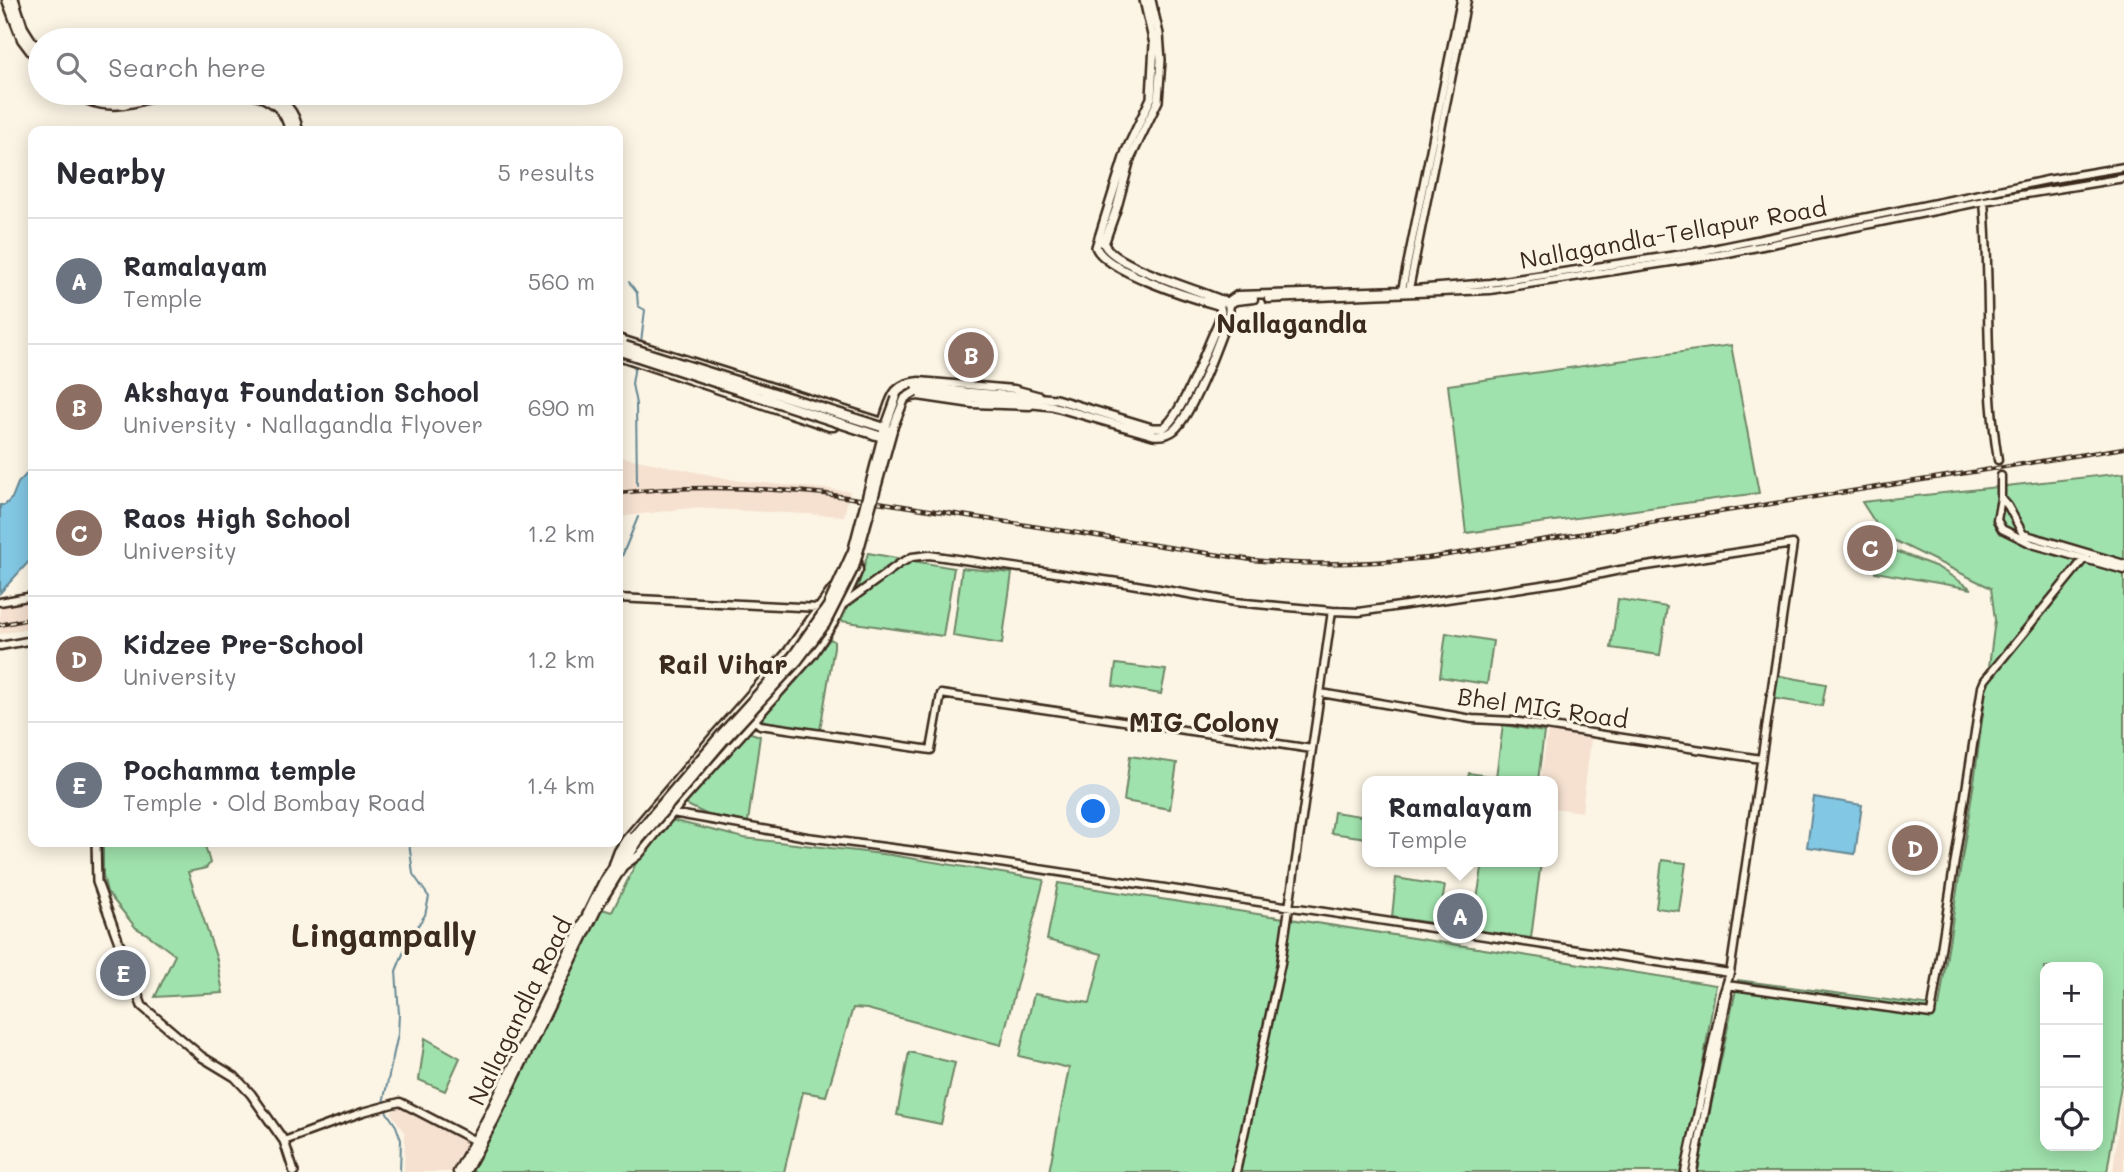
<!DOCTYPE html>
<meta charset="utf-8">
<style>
:root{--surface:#fff;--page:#f7f7f7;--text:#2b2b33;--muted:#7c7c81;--line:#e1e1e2;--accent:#0b8043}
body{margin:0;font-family:Mali,sans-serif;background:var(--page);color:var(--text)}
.controls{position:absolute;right:21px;bottom:21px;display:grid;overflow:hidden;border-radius:14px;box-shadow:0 4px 18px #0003}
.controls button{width:63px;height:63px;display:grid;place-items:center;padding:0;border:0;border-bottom:2px solid var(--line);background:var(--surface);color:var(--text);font:35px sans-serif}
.you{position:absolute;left:1094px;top:812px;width:24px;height:24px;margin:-18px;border:5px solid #fff;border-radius:50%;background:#1a73e8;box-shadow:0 0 0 10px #1a73e833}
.badge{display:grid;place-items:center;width:46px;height:46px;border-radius:50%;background:var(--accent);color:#fff;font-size:23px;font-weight:700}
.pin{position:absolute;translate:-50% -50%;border:4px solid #fff;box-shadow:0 2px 7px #0006}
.popup{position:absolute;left:1362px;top:776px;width:196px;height:91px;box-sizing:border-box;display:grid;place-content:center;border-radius:14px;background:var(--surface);filter:drop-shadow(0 2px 5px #0005);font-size:23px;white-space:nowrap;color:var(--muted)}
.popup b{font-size:26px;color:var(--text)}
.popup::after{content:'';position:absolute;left:50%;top:100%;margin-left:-14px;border:14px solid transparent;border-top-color:var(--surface)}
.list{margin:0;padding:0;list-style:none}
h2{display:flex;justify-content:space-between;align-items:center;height:91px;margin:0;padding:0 28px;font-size:30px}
h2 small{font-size:23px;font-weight:400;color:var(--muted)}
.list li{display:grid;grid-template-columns:46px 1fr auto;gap:21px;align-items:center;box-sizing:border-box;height:126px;padding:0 28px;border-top:2px solid var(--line)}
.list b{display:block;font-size:26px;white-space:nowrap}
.list p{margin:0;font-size:23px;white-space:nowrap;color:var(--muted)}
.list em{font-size:23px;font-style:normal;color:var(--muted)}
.icon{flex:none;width:38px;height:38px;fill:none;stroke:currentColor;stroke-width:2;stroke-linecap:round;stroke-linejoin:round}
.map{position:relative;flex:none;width:2124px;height:1172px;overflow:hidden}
.search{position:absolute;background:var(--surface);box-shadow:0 4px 18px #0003;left:28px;top:28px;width:595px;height:77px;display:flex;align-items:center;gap:18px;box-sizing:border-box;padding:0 24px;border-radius:38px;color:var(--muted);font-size:26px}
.panel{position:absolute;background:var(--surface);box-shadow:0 4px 18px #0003;left:28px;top:126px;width:595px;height:721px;border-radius:14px}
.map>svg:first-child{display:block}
</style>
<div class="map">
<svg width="2124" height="1172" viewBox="0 0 2124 1172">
<rect width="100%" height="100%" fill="#fcf5e5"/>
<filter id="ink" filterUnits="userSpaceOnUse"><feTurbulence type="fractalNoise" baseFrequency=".0143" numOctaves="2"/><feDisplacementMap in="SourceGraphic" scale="14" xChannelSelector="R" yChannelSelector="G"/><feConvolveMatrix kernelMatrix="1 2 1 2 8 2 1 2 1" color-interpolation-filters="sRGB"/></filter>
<g filter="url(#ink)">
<path fill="#f6e1d0" d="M618 456 740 481 850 491 844 516 691 508 618 517Z
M33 598V628L0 634V605Z
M1548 731 1591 739 1582 812 1553 808V781H1540Z
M2124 1074V1172H2113Z
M401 1105 470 1143 455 1172H404L405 1133 391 1113Z"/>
<path fill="#a0e2ad" stroke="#6e8666" stroke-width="2" fill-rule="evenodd" d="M1731 345 1759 493 1466 533 1448 385Z
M2124 473V1067L2107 1172H1697L1738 980 1939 1007 1975 775 1995 620 1991 588 1883 535 1862 502ZM2045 967H2098V1146H2045Z
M1878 544 1937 567 1972 589 1875 572Z
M868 553 954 568 943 636 841 621 858 587Z
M962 568 1012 573 1002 644 953 636Z
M1618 599 1667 607 1660 655 1611 648Z
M1446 633 1493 641 1487 684 1440 677Z
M830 639 834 641V647L820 730 763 724 761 721 762 717 797 680Z
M1116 664 1166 670 1161 694 1113 686Z
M1775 675 1826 684 1822 706 1771 698Z
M1503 725 1544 732 1538 781H1467L1469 773 1496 777Z
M748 732 760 736 748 822 710 816 685 804Z
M1130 756 1177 763 1170 809 1124 801Z
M1334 812 1367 817V838L1331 833Z
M671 820 744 838 891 855 1044 880 1001 1045 867 1009 853 1008 826 1096 803 1092 784 1172H472L602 909 612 912 637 861Z
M103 842H204L210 863 206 868 188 872 217 960 223 993 155 997 175 955 147 934 136 928 107 892 103 875Z
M1662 860 1686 863 1679 911 1656 908Z
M1483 862H1541L1531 938 1472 930Z
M1396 878 1445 886 1438 924 1392 917Z
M1058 883 1716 985 1685 1172H1049L1069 1068 1019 1056 1034 994 1090 1003 1102 954 1047 940Z
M425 1038 460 1058 445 1091 419 1080Z
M909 1052 955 1063 941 1124 897 1115Z"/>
<path fill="#82c7e3" stroke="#668894" stroke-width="2" d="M33 467V557L0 593V505H5L12 498 18 483Z
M1814 797 1862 805 1855 854 1807 847Z"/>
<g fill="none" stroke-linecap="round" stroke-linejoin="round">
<path stroke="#668894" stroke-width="2" d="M629 282 637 293 638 306 645 310 641 342
M635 365 632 384 636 404 637 485
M618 566 638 517
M383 1103 398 1034 399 1014 396 971 409 939 425 915 429 897 413 874 409 842
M384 1108 396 1126 401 1140 400 1172"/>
<path stroke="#d5ccbd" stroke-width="6" stroke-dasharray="6 3" stroke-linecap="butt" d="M1998 460 2001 476"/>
<g stroke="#3b2a1e" stroke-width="11">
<path id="tertiary" d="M1984 201C1991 287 1984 375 1998 460
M1409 289 1467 0
M1402 290 1461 0
M1268 299 1490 290 1723 254 1984 201 2124 178
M1227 302 1237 295 1402 290 1490 283 1703 251 2047 180 2124 167
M1229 305 1236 301 1254 299
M618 338 880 421 883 420C891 397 892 383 919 381L1014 389 1040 396
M618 356 829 427H834L838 422
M909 398 918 396 972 404 1030 406
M2001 476V498L1997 520 2002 529 2032 544 2124 570
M2001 498 2008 506 2023 534 2124 564
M618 598 820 608 844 604 899 564 912 557 929 555 1125 583 1235 602 1332 611 1359 612 1562 582 1620 570 1793 544 1730 973 1723 995 1685 1172
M0 602 33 596
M0 646 33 640
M1321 693 1472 719 1513 721 1761 759
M754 720 760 725 931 750 941 694 1312 749
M672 813 807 837 946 855 1730 973
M613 864 618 851 625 840 715 734 786 653 832 589
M624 866 639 855 680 804 813 655 835 621 859 570 858 561 853 559
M1727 985 1931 1014 1982 687 1985 680 2088 554
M284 1141 363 1112 400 1102 479 1143
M1236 1172 1281 963 1332 611
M1693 1172 1728 995 1727 987"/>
</g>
<g stroke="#3b2a1e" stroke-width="12">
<path id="secondary" d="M1144 0 1154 44 1151 98 1126 151 1096 247C1105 271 1192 298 1218 305
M1151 0 1159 34 1161 60 1158 101 1130 159 1117 207 1104 244C1114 266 1196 289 1221 300
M896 398 902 389 916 385 965 392 1056 399 1152 428H1163C1182 417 1208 344 1219 321L1221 312 1219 302 1223 300 1229 305V314C1219 340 1194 412 1174 430 1168 435 1161 436 1153 435L1052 406 915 392
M96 842 97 882 142 1006 202 1057 235 1077 251 1094 284 1141 294 1172"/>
</g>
<g stroke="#3b2a1e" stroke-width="13">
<path id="primary" d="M7 0 22 39 40 63
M14 0 23 28 40 55
M74 93C105 112 131 105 163 93
M87 93C108 102 126 101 147 93
M253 93C273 101 286 109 290 131
M267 93C284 101 295 111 298 131
M458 1172 488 1117 604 881 634 837
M465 1172 494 1120 599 904 638 841"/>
</g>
<use href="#tertiary" stroke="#fcf5e5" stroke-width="6"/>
<use href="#secondary" stroke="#fcf5e5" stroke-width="7"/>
<use href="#primary" stroke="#fcf5e5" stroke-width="8"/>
<g stroke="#3b2a1e" stroke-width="4.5">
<path id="rail" d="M618 493C687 485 757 487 826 494L1252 560C1312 566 1368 564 1428 558L2124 448
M0 625 33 618"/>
</g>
<use href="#rail" stroke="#fcf5e5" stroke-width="2" stroke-dasharray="5" stroke-linecap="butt"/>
<g stroke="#3b2a1e" stroke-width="12" stroke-linecap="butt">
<path id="secondary-bridge" d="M885 428 896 398
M892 430 905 398 915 392"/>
</g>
<g stroke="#3b2a1e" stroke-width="13" stroke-linecap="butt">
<path id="primary-bridge" d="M625 346 885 428 853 551 828 606 793 656 720 736 634 837
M623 352 882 437
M638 841 724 740 797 661 825 624 854 567 892 430"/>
</g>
<use href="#secondary-bridge" stroke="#fcf5e5" stroke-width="7"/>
<use href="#primary-bridge" stroke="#fcf5e5" stroke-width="8"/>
</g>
</g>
<g text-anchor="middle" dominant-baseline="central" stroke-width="6" stroke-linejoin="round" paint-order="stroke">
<g font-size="24" fill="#3b2a1e" stroke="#fcf5e5">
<text transform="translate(1673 233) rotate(-10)">Nallagandla-Tellapur Road</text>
<text transform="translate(1543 707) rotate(8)">Bhel MIG Road</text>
<text transform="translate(519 1011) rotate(-64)">Nallagandla Road</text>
</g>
<g font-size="26" font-weight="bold" fill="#3b2a1e" stroke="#fcf5e5">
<text x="1292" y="323">Nallagandla</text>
<text x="723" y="664">Rail Vihar</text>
<text x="1204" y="722">MIG Colony</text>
</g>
<g font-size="32" font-weight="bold" fill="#3b2a1e" stroke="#fcf5e5">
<text x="384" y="934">Lingampally</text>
</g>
</g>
</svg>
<div class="controls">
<button>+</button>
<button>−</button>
<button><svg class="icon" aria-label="locate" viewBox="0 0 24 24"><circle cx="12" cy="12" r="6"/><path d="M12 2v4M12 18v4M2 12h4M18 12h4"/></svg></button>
</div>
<div class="you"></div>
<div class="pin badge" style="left:1460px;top:916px;background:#6b7280">A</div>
<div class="popup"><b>Ramalayam</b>Temple</div>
<div class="pin badge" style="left:971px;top:355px;background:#8d6e63">B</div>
<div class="pin badge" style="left:1870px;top:548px;background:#8d6e63">C</div>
<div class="pin badge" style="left:1915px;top:848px;background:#8d6e63">D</div>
<div class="pin badge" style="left:123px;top:973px;background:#6b7280">E</div>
<div class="search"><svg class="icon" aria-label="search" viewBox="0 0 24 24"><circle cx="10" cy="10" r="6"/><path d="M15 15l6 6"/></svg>Search here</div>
<section class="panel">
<h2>Nearby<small>5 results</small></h2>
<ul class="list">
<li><span class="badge" style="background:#6b7280">A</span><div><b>Ramalayam</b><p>Temple</p></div><em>560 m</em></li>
<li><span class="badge" style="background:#8d6e63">B</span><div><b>Akshaya Foundation School</b><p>University · Nallagandla Flyover</p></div><em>690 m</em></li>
<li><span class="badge" style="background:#8d6e63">C</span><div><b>Raos High School</b><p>University</p></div><em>1.2 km</em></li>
<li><span class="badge" style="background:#8d6e63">D</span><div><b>Kidzee Pre-School</b><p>University</p></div><em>1.2 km</em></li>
<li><span class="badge" style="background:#6b7280">E</span><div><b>Pochamma temple</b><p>Temple · Old Bombay Road</p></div><em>1.4 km</em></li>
</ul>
</section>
</div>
